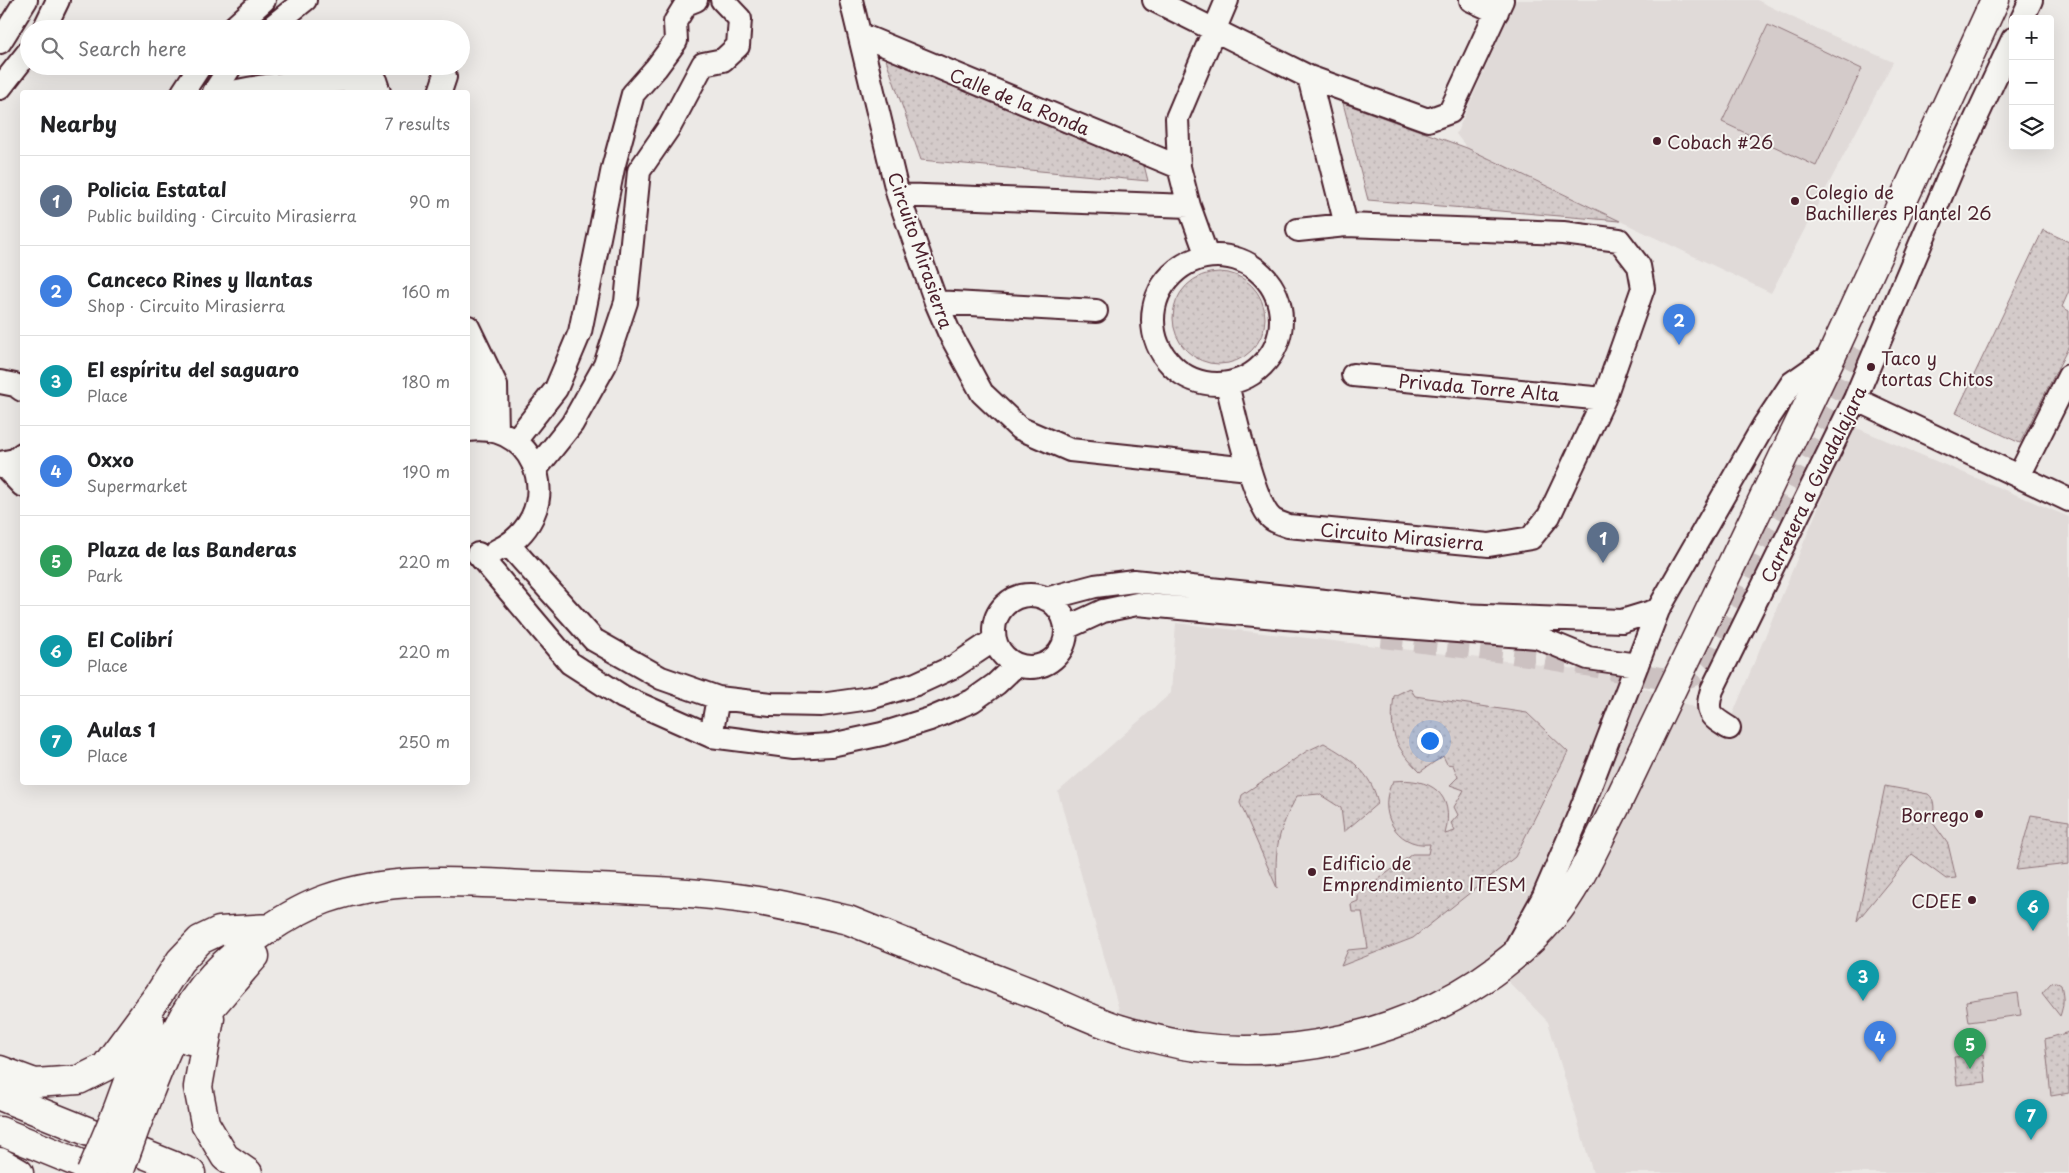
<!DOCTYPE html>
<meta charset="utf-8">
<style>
:root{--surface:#fff;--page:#f6f6f6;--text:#202124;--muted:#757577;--line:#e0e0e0;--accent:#2563eb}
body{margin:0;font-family:"Playpen Sans",sans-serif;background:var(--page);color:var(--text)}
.controls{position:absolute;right:15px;top:15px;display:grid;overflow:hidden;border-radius:5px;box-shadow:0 5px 20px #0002}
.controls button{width:45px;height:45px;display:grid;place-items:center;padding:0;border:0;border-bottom:1px solid var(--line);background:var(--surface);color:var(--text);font:25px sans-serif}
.you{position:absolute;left:1429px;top:740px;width:18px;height:18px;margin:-12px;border:4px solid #fff;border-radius:50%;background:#1a73e8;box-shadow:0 0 0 8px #1a73e833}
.badge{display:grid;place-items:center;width:32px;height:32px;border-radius:50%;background:var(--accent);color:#fff;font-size:16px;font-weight:700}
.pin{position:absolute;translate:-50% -41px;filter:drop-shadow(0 1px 2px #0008)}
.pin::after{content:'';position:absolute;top:26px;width:18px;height:15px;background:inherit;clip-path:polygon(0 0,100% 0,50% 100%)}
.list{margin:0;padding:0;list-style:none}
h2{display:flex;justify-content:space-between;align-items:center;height:65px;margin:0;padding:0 20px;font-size:21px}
h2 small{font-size:16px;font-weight:400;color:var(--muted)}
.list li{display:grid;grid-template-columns:32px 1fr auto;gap:15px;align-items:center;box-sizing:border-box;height:90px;padding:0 20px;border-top:1px solid var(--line)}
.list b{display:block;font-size:19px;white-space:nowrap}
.list p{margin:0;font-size:16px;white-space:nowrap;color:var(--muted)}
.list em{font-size:16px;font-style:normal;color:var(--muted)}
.icon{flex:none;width:28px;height:28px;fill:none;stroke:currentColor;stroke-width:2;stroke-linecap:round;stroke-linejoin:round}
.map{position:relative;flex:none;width:2069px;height:1173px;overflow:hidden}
.search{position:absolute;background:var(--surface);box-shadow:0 5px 20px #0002;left:20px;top:20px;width:450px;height:55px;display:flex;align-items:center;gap:12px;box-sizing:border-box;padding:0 18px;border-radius:28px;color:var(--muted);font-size:19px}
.panel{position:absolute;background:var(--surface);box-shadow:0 5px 20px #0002;left:20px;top:90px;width:450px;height:695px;border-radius:5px}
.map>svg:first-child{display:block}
</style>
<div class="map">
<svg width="2069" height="1173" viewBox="0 0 2069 1173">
<defs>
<pattern id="garden-dots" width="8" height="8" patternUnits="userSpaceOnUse" patternTransform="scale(1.25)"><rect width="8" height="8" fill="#d4cbca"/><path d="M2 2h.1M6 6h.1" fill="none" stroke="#b8aeae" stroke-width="1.8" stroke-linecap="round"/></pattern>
</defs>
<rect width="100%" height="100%" fill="#ece9e6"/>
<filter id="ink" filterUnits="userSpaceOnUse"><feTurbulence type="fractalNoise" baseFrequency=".02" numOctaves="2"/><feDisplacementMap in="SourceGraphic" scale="10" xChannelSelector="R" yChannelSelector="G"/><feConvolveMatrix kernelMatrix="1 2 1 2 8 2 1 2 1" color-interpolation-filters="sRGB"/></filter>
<g filter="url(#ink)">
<path fill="#e0dad8" d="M1516 0H1757L1806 24 1893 62 1771 293 1467 148 1456 134Z
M1852 426 2069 517V1173H1593L1548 1022 1497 970 1464 990 1292 1047 1125 1031 1058 792 1171 693 1176 623 1602 672 1730 721Z"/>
<path fill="#d4cbca" stroke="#8f757a" d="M1768 25 1862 69 1816 166 1722 122Z
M2018 993 2021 1015 1969 1022 1966 1001Z"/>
<path fill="url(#garden-dots)" stroke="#8f757a" d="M883 51 1143 161 1148 181 921 160Z
M1343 103 1467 148 1620 221 1368 200Z
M2043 230 2069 242V291L2062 307 2069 311V346L2020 443 1956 413Z
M1173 318a46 46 0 1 1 92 0a46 46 0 1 1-92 0Z
M1410 688 1415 696 1527 713 1568 752 1515 857 1413 938 1341 966 1348 950 1368 948 1362 912H1352L1351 904 1358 901V895L1412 854H1428L1430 844C1395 848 1376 810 1393 781 1430 777 1456 793 1445 834L1455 831 1451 823 1458 815 1454 807 1464 790 1450 785 1458 777 1453 765 1447 764 1443 756 1420 772C1394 746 1389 733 1394 696Z
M1324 743C1350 758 1371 772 1378 803L1344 832 1341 808 1319 794 1297 796C1278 831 1274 848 1277 888L1240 803 1242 795 1307 751Z
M1885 786 1928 794C1937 800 1933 813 1933 823L1948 844 1956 878 1946 879 1912 854 1857 921Z
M2031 815 2069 821V864L2016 870Z
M2056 982 2061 985C2064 997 2064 1005 2060 1016L2042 993 2051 983Z
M2069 1032V1093L2051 1096 2045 1039Z
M1983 1054 1986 1082 1957 1085 1954 1057Z"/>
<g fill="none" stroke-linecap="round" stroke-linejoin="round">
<path stroke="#ccc1c1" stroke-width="22" stroke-dasharray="22 11" stroke-linecap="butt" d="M1382 637 1528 655 1661 678C1688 681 1697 677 1713 656L1865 347"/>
<g stroke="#4a1f2b" stroke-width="26">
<path id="minor" d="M851 0 898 195 936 302 949 332 982 393 1019 428 1070 450 1249 469
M1154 0 1309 77 1428 120 1450 112 1502 0
M1471 0 1497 12
M2022 19 2031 0
M44 29 58 0
M232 29 264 0
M269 29 305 0
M861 35 1179 167
M0 42 26 0
M1309 77 1346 225
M0 88 29 51
M183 92 200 66
M214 92 231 66
M233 92C280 81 327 81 375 80L379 92
M440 92 445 77 443 66
M898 195 1189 206
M1153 320a64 64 0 1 1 128 0a64 64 0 1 1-128 0Z
M1207 256 1189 206 1179 167 1177 118 1227 0
M936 302 1096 311
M468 327 496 385 497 431
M468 351 471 358 479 428
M1353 375 1604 399
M0 382 15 385 22 390
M1227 384C1234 412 1253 501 1271 518 1275 522 1283 524 1288 526L1489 545 1531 538 1549 516 1604 399 1643 288 1639 266 1619 240 1563 233 1346 225 1298 230
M1855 399 2069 500
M468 430C543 420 567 519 496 551
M515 441 556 389 580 332 613 168 633 94 656 68 676 41 675 22 686 4 696 0
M0 463 15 460 22 454
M1 463 22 485
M536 469 572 424 605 365 626 302 639 171 670 126 703 64 723 60 738 46 740 19 722 0
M2019 476 2069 376
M509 545 594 640 661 678 718 698 771 704 821 705 870 698 916 684 955 666 994 640
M478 554 570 663 623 697 711 736 795 747 831 745 882 734 930 719 972 701 996 684 1016 665
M994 631a36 36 0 1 1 72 0a36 36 0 1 1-72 0Z
M1046 599 1095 586 1134 581 1459 615 1622 621 1658 610
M1066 628 1103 611 1137 604 1286 618 1537 637 1588 658 1637 665
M1729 728C1710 716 1705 714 1712 690L1855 399 1951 172 2013 39
M711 736 718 698
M1517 945 1544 896 1577 820 1658 610 1764 425 1792 383 1832 355"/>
</g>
<g stroke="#4a1f2b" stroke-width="31">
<path id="tertiary" d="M0 1096 191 1173
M0 1131 103 1173"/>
</g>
<g stroke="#4a1f2b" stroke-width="31">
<path id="trunk" d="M210 1018 198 1087 205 1123 225 1157 248 1173
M189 1040 212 1006 255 956
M0 1070 35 1083 79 1080 105 1067 159 994 180 961 200 940 219 931 271 928
M117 1111 150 1021
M137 1123C158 1073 175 1016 213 975 240 946 289 912 326 899 397 874 473 883 546 886 616 889 688 890 758 901 788 906 818 913 848 920 910 945 972 970 1035 994 1065 1006 1095 1022 1126 1031 1148 1037 1173 1044 1196 1047 1323 1063 1469 1016 1553 917 1579 886 1596 844 1615 808L1832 355 1995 0
M0 1162 19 1173"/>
</g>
<use href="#minor" stroke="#f6f6f2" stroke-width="22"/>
<use href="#tertiary" stroke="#f6f6f2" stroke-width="28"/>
<use href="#trunk" stroke="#f6f6f2" stroke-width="28"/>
<g stroke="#4a1f2b" stroke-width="31" stroke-linecap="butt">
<path id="trunk-bridge" d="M91 1173 117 1111
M119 1173 137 1123"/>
</g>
<use href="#trunk-bridge" stroke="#f6f6f2" stroke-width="28"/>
</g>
</g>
<g fill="#4a1f2b" stroke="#f6f6f2" stroke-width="2">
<circle cx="1657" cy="141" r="5"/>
<circle cx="1795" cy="201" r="5"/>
<circle cx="1871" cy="367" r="5"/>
<circle cx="1979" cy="814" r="5"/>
<circle cx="1312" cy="872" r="5"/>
<circle cx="1972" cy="900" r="5"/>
</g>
<g text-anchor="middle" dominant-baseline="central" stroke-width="4" stroke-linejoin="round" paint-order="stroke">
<g font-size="18" fill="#4a1f2b" stroke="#f6f6f2">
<text transform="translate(1020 101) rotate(22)">Calle de la Ronda</text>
<text transform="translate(921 250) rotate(71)">Circuito Mirasierra</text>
<text transform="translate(1479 387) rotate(5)">Privada Torre Alta</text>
<text transform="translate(1813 484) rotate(-64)">Carretera a Guadalajara</text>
<text transform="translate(1402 536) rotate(5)">Circuito Mirasierra</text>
</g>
<g font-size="18" fill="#4a1f2b" stroke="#f6f6f2" text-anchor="start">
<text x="1667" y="141">Cobach #26</text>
<text x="1805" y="191">Colegio de<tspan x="1805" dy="21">Bachilleres Plantel 26</tspan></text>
<text x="1881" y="357">Taco y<tspan x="1881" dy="21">tortas Chitos</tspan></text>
<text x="1969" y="814" text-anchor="end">Borrego</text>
<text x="1322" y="862">Edificio de<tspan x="1322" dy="21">Emprendimiento ITESM</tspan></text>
<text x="1962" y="900" text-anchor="end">CDEE</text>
</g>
</g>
</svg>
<div class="controls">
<button>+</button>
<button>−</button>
<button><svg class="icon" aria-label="layers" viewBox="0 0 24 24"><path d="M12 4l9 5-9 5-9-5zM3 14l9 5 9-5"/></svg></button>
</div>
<div class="you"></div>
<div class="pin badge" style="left:1603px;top:563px;background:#5c6f8a">1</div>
<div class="pin badge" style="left:1679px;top:345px;background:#3f7fe0">2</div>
<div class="pin badge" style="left:1863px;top:1001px;background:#0f9aa8">3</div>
<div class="pin badge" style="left:1880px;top:1062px;background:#3f7fe0">4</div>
<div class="pin badge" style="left:1970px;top:1069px;background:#2e9e5b">5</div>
<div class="pin badge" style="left:2033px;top:931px;background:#0f9aa8">6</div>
<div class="pin badge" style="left:2031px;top:1140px;background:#0f9aa8">7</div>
<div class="search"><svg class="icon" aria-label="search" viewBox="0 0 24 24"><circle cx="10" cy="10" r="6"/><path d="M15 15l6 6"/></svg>Search here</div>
<section class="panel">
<h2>Nearby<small>7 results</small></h2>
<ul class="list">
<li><span class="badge" style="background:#5c6f8a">1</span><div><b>Policia Estatal</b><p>Public building · Circuito Mirasierra</p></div><em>90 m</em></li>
<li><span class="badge" style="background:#3f7fe0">2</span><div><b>Canceco Rines y llantas</b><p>Shop · Circuito Mirasierra</p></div><em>160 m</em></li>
<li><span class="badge" style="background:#0f9aa8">3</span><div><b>El espíritu del saguaro</b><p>Place</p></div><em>180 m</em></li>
<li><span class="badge" style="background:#3f7fe0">4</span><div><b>Oxxo</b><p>Supermarket</p></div><em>190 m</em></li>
<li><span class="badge" style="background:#2e9e5b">5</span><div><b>Plaza de las Banderas</b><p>Park</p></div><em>220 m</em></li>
<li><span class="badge" style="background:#0f9aa8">6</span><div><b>El Colibrí</b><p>Place</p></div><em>220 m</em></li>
<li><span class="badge" style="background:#0f9aa8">7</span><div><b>Aulas 1</b><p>Place</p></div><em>250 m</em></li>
</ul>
</section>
</div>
